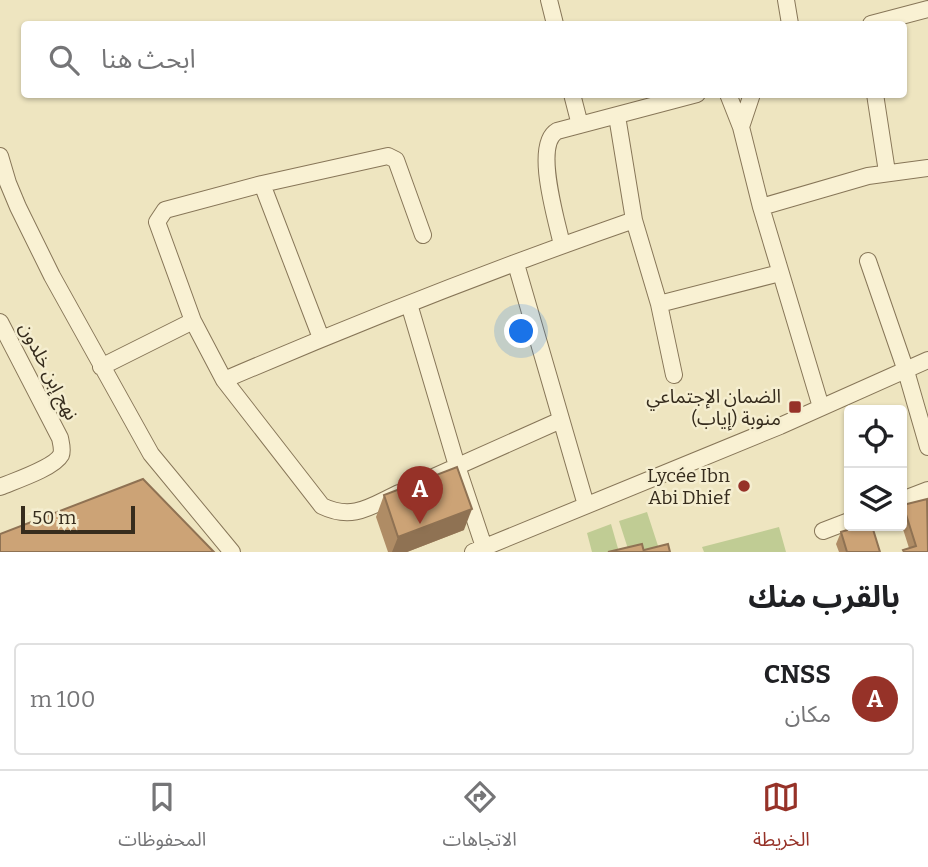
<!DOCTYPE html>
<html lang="ar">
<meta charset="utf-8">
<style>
:root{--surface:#fff;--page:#f6f6f6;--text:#202124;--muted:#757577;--line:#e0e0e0;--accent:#963228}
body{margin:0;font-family:Bitter,"Noto Sans Arabic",serif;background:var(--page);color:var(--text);direction:rtl}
.controls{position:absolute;right:21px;bottom:21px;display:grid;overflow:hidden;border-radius:7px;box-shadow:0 2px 5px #0004}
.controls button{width:63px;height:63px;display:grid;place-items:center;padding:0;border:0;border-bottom:2px solid var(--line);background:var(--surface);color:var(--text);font:35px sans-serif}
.scale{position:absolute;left:21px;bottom:18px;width:114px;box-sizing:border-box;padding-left:7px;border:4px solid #362c1d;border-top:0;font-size:19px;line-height:24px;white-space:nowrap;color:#362c1d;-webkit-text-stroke:5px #f5eed0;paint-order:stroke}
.you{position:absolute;left:522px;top:332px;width:24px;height:24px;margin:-18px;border:5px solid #fff;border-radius:50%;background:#1a73e8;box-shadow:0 0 0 10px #1a73e833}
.badge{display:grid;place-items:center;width:46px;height:46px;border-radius:50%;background:var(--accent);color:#fff;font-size:23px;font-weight:700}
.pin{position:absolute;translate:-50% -58px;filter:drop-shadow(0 2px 4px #0008)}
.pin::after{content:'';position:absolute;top:37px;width:24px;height:21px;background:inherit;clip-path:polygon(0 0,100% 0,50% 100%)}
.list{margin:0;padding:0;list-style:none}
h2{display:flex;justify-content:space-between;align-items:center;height:91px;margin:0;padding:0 28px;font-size:30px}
h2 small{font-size:23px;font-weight:400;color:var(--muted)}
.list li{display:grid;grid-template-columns:46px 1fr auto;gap:21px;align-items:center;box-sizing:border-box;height:112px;margin:0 14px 14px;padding:0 14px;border:2px solid var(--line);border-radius:7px}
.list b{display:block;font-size:26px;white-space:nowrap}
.list p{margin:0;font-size:23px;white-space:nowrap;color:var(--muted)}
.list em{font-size:23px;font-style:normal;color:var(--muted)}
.icon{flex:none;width:38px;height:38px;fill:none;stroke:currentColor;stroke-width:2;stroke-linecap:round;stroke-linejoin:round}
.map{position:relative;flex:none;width:928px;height:552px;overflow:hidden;direction:ltr}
.search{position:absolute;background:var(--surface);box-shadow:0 2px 5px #0004;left:21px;right:21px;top:21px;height:77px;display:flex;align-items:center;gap:18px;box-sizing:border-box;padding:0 24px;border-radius:7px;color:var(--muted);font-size:26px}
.sheet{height:217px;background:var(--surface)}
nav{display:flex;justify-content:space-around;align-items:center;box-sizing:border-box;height:98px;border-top:2px solid var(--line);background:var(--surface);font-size:19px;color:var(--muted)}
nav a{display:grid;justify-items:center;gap:4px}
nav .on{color:var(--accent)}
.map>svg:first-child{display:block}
</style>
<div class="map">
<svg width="928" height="552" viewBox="0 0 928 552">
<rect width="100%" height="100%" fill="#eee5c0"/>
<path fill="#c0cc94" d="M647 512 660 552H629L619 521Z
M611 524 619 552H592L587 533Z
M779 527 786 552H704L702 547Z"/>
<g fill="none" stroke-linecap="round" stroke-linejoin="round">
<g stroke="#877658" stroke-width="18">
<path id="minor" d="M549 0 555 24
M786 0 790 24
M871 24 928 9
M572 94 580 125
M728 94 741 127 761 207 821 407
M875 94 887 172
M617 116 634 220
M741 127 752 94
M0 156 8 183 18 207 52 276 151 454 232 552
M262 184 321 338
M761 207 868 176 928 168
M562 245C557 221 533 145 557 131L697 94
M868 261 906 371 928 447
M516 264 586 505
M409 304 457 466 484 547
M659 304 780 273
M0 322 60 438C61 443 63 450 61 455 54 468 14 481 0 487
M101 367 193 321
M224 380C359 322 496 268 634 220L659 304 674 375
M429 479 561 420
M399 493C371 506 353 521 322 506L224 380 193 321 157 222 165 210 262 184 388 156 396 160 423 235
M902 500 928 490
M823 531 849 521
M473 552 780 426 928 360"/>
</g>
<use href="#minor" stroke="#f9f1d3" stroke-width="16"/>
</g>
<path fill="#af8c65" d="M384 495 464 530 407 552H388L376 517Z
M903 505 928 552H903V550L909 548 902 526V510Z
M841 532 880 552H839L836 544Z"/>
<path fill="#8f7253" d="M472 509 464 530 407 552H392L398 537Z"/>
<path fill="#cca376" stroke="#8f7253" stroke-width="2" d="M457 467 472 509 398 537 384 495Z
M143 479 214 552H0V534Z
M927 499 928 552H904L903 550 916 546 903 505Z
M860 526H872L880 552H847L841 532Z
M642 544 644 552H608Z
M668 544 670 552H644V550Z"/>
<g fill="#963228" stroke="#f5eed0" stroke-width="2.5">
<rect x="788" y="400" width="14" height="14" rx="3.5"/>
<circle cx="744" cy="486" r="7"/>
</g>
<g text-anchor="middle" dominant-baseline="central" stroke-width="5" stroke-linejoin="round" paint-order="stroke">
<g font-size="19" fill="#362c1d" stroke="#f5eed0">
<text transform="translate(49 371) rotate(63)">نهج إبن خلدون</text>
</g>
<g font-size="19" fill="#362c1d" stroke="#f5eed0" text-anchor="end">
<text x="781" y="396">الضمان الإجتماعي<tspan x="781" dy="22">منوبة (إياب)</tspan></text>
<text x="730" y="475">Lycée Ibn<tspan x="730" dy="22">Abi Dhief</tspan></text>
</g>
</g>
</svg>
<div class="controls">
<button><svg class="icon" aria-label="locate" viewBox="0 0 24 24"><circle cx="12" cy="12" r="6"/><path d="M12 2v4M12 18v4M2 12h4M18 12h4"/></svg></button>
<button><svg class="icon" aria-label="layers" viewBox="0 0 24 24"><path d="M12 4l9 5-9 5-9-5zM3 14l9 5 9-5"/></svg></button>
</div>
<div class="scale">50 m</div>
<div class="you"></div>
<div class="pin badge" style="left:420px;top:524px">A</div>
<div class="search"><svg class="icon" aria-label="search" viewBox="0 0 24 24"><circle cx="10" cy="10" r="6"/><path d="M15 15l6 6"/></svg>ابحث هنا</div>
</div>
<section class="sheet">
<h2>بالقرب منك<small></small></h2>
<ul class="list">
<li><span class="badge">A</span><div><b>CNSS</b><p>مكان</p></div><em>100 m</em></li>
</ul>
</section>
<nav>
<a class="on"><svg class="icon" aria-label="map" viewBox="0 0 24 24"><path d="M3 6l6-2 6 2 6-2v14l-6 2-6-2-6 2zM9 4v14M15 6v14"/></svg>الخريطة</a>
<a><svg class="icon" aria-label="directions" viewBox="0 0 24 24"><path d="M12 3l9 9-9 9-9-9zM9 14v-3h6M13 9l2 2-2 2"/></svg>الاتجاهات</a>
<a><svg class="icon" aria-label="saved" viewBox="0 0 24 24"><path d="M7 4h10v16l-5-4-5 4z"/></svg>المحفوظات</a>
</nav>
